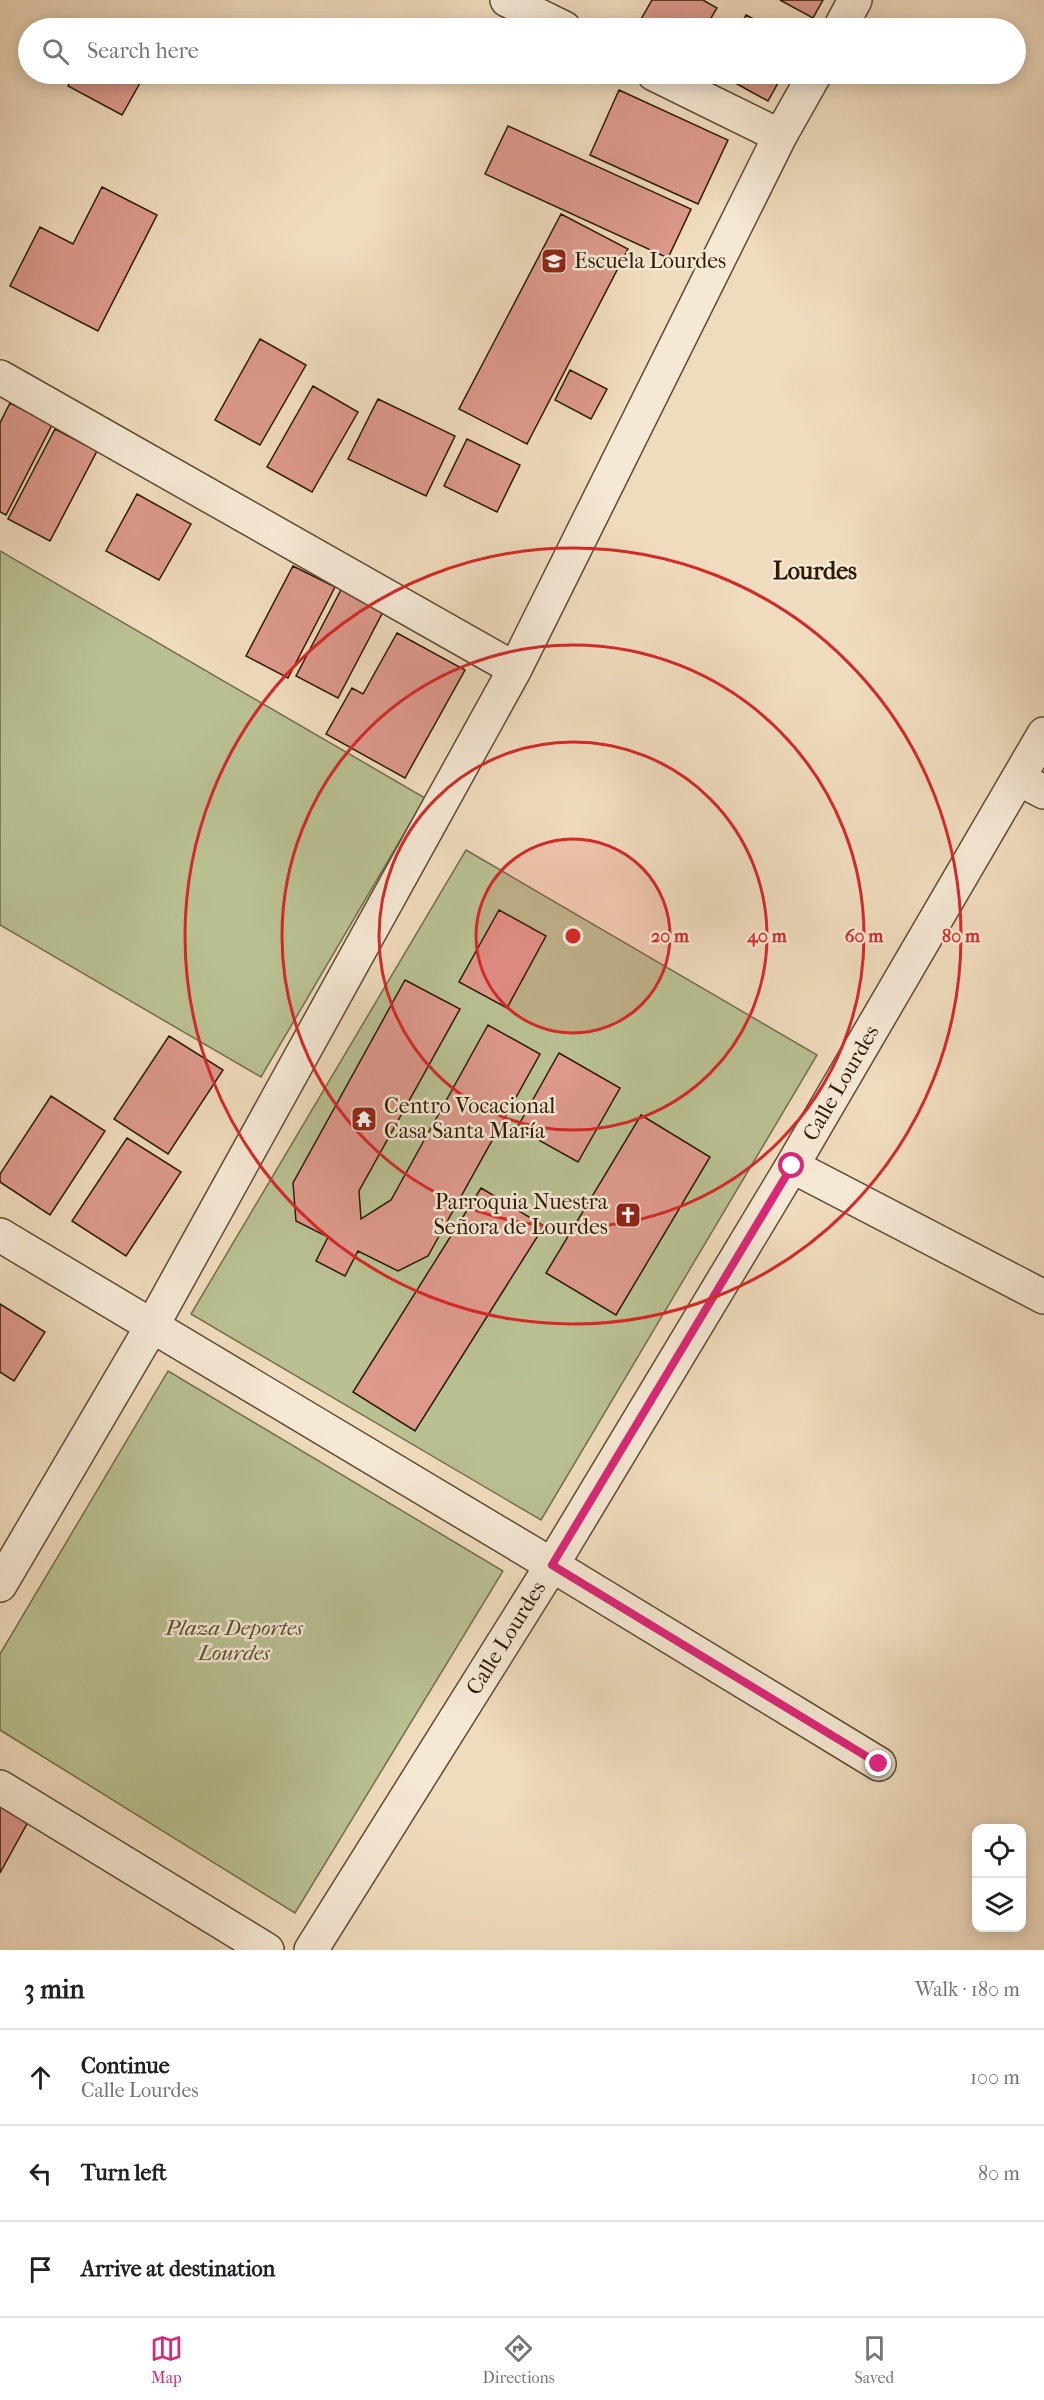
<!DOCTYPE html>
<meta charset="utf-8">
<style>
:root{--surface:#fff;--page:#f6f6f6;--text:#202124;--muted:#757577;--line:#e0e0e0;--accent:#db2777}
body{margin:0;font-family:"IM FELL French Canon",serif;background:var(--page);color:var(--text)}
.controls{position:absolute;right:18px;bottom:18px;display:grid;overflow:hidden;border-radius:12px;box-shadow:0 3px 15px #0003}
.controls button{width:54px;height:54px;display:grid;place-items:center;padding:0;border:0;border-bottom:2px solid var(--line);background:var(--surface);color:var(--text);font:30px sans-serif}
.stop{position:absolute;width:18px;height:18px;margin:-14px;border:4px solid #db2777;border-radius:50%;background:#fff}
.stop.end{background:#db2777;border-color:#fff;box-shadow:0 2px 6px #0008}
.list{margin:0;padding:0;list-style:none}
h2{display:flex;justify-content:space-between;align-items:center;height:78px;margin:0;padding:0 24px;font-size:26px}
h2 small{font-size:20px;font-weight:400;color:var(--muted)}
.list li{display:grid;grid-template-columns:39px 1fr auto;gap:18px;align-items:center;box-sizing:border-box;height:96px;padding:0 24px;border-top:2px solid var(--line)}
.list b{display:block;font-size:22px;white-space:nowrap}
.list p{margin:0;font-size:20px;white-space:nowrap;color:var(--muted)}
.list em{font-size:20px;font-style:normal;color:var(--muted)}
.icon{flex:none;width:33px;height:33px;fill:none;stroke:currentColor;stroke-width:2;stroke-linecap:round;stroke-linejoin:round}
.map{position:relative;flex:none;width:1044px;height:1950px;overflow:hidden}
.search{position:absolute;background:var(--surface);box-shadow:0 3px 15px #0003;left:18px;right:18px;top:18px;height:66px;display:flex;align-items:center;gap:15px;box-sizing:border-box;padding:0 21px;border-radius:33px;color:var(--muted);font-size:22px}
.sheet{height:366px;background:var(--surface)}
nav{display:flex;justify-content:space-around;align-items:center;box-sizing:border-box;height:84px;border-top:2px solid var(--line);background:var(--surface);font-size:16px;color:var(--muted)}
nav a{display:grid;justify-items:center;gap:3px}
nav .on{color:var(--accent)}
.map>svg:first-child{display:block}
</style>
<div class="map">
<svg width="1044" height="1950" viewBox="0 0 1044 1950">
<rect width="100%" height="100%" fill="#efdbbd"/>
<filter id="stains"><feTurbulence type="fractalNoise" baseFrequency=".00333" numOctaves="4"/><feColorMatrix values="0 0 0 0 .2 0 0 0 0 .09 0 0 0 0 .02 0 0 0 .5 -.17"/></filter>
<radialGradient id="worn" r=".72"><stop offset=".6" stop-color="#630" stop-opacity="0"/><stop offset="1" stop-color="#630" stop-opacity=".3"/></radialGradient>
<path fill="#b9c092" stroke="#736e4a" stroke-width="1.5" d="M0 551 425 798 261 1077 0 925Z
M466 850 817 1055 541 1520 191 1314Z
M168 1371 503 1571 295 1913 0 1730V1654Z"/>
<path fill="#dd998c" stroke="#2d1b03" stroke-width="1.5" d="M652 0H703L717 8 705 28H636Z
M780 0H823L813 18Z
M746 15 771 28H739Z
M75 74H145L122 115 68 86Z
M719 74H783L768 101Z
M619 90 728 140 698 204 590 155Z
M508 126 691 209 668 258 485 174Z
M102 187 157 215 98 331 10 286 40 227 73 244Z
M561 214 628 249 527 444 459 409Z
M260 339 306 365 260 445 215 420Z
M570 370 607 389 591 419 555 400Z
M313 386 358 412 312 492 267 467Z
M378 399 455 436 426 496 348 459Z
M10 403 52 425 6 515 0 512V423Z
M55 429 97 451 50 541 8 519Z
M467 439 520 465 497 512 444 486Z
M137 494 191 524 159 580 106 551Z
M293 566 335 587 288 678 246 656Z
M343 586 385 608 338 698 296 676Z
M397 633 465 670 405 778 326 734 352 688 363 694Z
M499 910 546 936 507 1008 459 982Z
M405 980 460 1009 359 1191 361 1219 391 1200 488 1025 540 1054 428 1256 398 1271 358 1251 345 1276 316 1261 328 1237 296 1221 293 1183Z
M169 1036 223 1070 168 1154 114 1119Z
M559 1053 620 1088 578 1162 517 1128Z
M51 1096 105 1131 50 1215 0 1182V1174Z
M641 1115 710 1157 616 1315 546 1273Z
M127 1138 181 1172 126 1256 72 1221Z
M481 1188 544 1226 415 1431 353 1392Z
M0 1304 45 1332 14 1381 0 1372Z
M0 1806 28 1822 0 1873Z"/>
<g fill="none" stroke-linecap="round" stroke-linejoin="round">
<g stroke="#5e4b32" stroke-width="36">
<path id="minor" d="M507 0 564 28
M840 28 855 0
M654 74 780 136
M0 377 515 669
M1019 779 1044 792
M792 1166 1044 1297
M0 1235 552 1565 879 1764
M0 1585 152 1326 515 669 780 136 815 74
M0 1787 267 1950
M311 1950 552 1565 792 1166 1044 734"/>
</g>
<use href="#minor" stroke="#f5e8d4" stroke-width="33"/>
</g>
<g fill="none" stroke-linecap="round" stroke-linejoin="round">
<path stroke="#db2777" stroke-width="8" d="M792 1166 552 1565 879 1764"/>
</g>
<circle cx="573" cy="936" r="97" fill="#d62828" fill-opacity=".12"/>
<g fill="none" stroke="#d62828" stroke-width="3">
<circle cx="573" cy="936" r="97"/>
<circle cx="573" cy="936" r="194"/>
<circle cx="573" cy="936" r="291"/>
<circle cx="573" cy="936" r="388"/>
</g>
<defs>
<g id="school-square" transform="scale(1.35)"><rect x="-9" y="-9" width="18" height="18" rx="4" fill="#8f2418" stroke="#f5e8d4"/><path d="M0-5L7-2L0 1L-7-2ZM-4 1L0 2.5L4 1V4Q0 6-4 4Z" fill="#fff"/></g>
<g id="temple-square" transform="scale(1.35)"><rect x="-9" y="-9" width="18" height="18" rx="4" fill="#8f2418" stroke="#f5e8d4"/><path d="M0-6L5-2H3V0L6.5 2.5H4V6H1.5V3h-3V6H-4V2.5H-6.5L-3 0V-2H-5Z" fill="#fff"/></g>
<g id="church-square" transform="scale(1.35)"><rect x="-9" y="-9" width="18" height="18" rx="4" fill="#8f2418" stroke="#f5e8d4"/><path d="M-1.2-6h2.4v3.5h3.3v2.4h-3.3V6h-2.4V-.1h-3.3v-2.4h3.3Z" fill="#fff"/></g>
</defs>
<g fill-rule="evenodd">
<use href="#school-square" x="554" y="261"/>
<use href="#temple-square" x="364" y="1119"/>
<use href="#church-square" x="628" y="1215"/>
</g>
<g text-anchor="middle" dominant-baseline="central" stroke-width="5" stroke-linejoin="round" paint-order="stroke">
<g font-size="22" fill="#2d1b03" stroke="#f5e8d4" text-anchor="start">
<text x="574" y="261">Escuela Lourdes</text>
<text x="384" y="1106">Centro Vocacional<tspan x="384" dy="25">Casa Santa María</tspan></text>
<text x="608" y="1202" text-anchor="end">Parroquia Nuestra<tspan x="608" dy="25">Señora de Lourdes</tspan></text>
</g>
<g font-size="22" fill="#2d1b03" stroke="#f5e8d4">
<text transform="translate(841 1083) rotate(-60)">Calle Lourdes</text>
<text transform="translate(506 1638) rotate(-58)">Calle Lourdes</text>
</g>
<g font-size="22" font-style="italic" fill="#574d2e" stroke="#f5e8d4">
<text x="234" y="1628">Plaza Deportes<tspan x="234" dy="25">Lourdes</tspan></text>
</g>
<g font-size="24" font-weight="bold" fill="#2d1b03" stroke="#f5e8d4">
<text x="815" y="571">Lourdes</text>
</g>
</g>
<circle cx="573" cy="936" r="9" fill="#d62828" stroke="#f5e8d4" stroke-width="3"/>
<g font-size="18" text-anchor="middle" font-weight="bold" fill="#d62828" stroke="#f5e8d4" stroke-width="5" stroke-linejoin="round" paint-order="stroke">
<text x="670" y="942">20 m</text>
<text x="767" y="942">40 m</text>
<text x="864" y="942">60 m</text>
<text x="961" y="942">80 m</text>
</g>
<rect width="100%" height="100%" filter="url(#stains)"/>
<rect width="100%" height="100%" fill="url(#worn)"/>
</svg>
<div class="controls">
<button><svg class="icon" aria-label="locate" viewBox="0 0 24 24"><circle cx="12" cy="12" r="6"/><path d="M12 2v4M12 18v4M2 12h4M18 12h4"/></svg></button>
<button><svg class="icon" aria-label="layers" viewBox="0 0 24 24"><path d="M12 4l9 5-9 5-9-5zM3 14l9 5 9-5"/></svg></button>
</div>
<div class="stop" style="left:792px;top:1166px"></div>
<div class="stop end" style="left:879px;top:1764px"></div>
<div class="search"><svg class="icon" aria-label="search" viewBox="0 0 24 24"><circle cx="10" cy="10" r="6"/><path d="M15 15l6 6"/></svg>Search here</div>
</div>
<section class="sheet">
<h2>3 min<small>Walk · 180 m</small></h2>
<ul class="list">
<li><svg class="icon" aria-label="ahead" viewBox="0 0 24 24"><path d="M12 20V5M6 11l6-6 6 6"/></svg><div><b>Continue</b><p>Calle Lourdes</p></div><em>100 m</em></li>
<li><svg class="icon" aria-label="left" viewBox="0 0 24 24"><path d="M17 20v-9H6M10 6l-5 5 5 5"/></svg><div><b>Turn left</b></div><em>80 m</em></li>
<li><svg class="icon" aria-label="arrive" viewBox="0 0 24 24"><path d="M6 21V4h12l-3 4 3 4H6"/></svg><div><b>Arrive at destination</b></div></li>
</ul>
</section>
<nav>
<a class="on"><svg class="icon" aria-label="map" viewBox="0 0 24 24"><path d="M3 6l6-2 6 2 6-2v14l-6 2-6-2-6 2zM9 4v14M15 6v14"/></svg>Map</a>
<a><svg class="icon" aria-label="directions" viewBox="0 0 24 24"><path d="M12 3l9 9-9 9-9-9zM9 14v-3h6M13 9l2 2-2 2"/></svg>Directions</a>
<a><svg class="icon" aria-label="saved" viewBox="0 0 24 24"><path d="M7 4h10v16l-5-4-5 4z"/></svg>Saved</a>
</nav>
